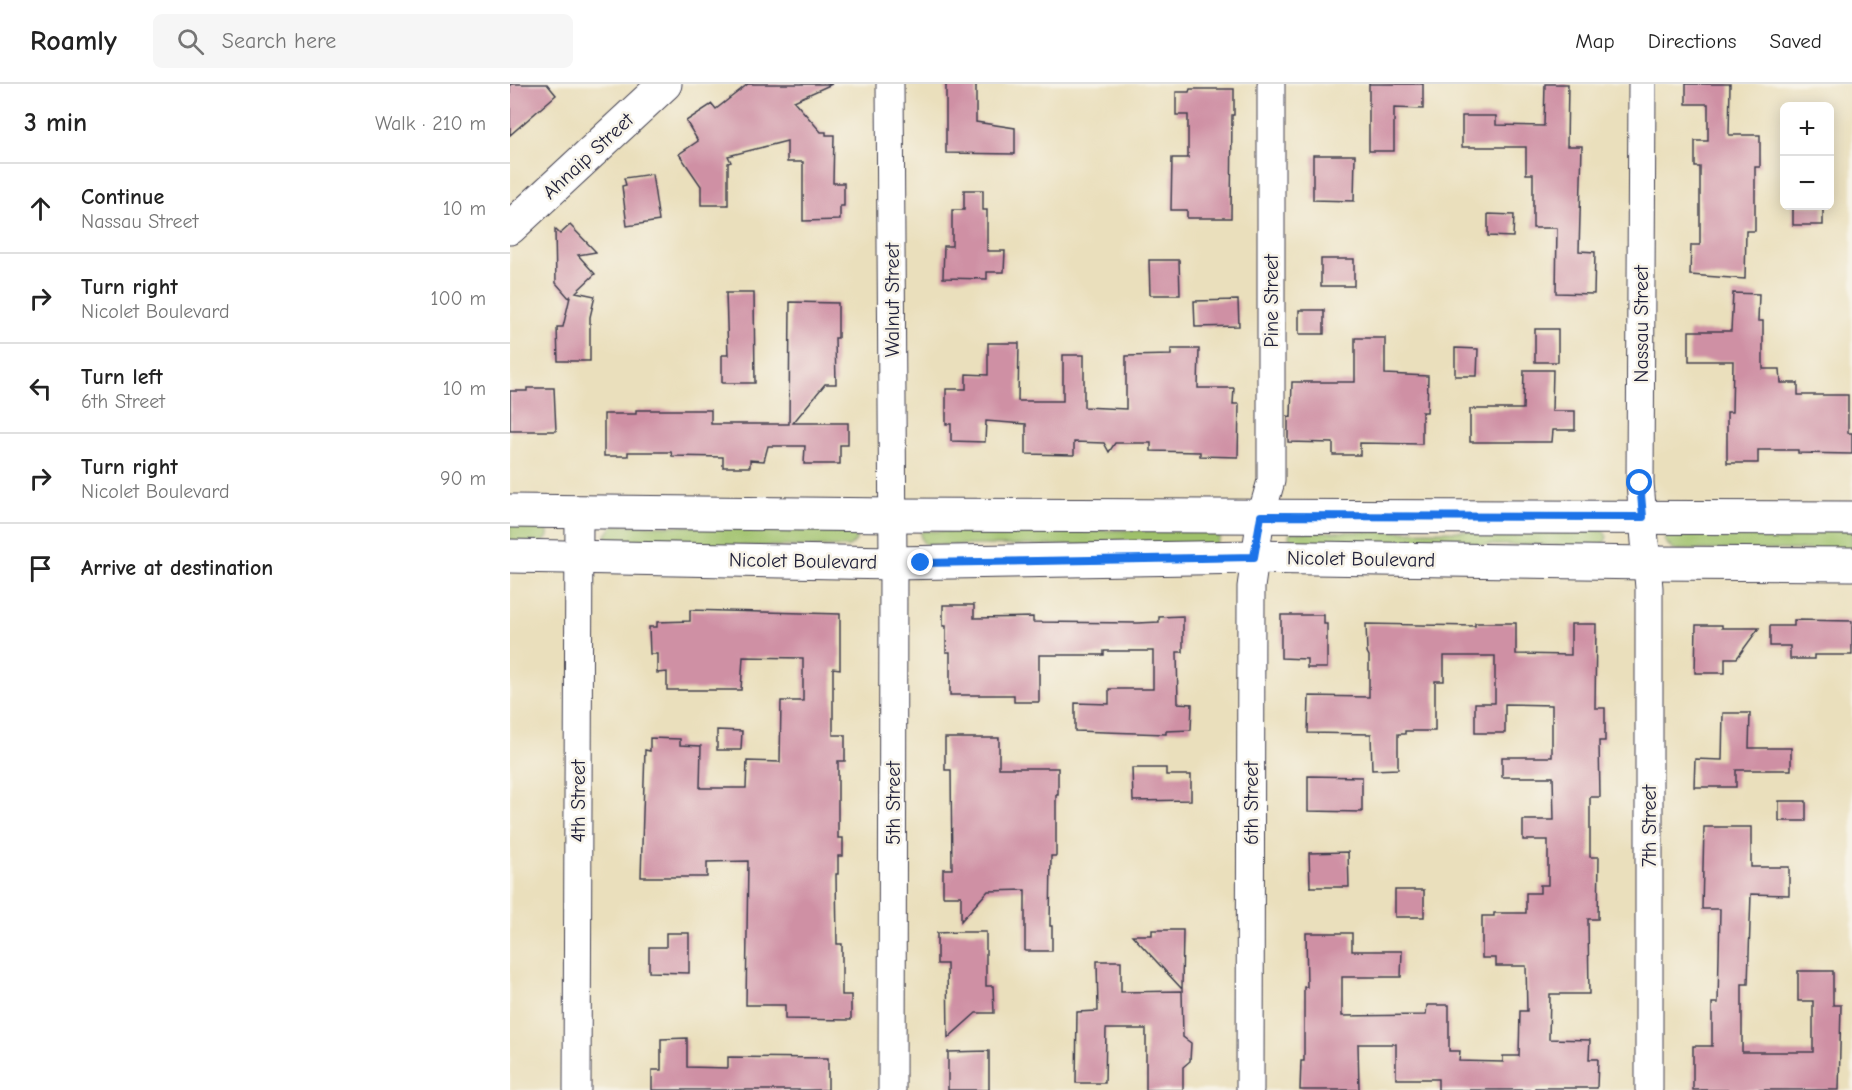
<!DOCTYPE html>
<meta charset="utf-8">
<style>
:root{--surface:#fff;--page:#f6f6f6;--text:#222;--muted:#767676;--line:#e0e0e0}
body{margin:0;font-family:"Comic Neue",sans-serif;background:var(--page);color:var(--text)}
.controls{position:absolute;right:18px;top:18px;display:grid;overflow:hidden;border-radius:9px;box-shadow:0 3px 15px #0003}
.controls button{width:54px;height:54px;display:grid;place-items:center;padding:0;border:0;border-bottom:2px solid var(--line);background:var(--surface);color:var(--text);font:30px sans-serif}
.stop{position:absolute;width:18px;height:18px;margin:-14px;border:4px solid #1a73e8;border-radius:50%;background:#fff}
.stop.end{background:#1a73e8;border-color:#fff;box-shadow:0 2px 6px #0008}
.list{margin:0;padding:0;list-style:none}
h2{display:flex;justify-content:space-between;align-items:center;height:78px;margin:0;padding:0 24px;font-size:26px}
h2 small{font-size:20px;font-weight:400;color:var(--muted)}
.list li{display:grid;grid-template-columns:39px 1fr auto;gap:18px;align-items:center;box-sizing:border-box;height:90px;padding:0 24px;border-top:2px solid var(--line)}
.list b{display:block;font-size:22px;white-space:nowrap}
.list p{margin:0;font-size:20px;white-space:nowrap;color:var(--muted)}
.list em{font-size:20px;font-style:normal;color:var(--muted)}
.icon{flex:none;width:33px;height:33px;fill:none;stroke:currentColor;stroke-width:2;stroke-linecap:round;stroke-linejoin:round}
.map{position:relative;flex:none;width:1342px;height:1006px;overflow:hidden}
header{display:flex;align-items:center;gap:36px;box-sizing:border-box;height:84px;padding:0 30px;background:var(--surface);border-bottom:2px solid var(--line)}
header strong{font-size:28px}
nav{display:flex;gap:33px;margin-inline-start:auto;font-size:21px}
.search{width:420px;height:54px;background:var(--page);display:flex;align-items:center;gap:15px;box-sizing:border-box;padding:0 21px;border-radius:9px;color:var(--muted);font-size:22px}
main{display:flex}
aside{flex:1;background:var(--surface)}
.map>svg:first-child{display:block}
</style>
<header>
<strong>Roamly</strong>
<div class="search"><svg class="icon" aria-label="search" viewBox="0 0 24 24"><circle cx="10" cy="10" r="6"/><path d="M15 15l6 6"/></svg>Search here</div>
<nav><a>Map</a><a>Directions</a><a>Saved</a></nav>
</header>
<main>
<aside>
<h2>3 min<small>Walk · 210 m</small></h2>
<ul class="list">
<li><svg class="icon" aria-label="ahead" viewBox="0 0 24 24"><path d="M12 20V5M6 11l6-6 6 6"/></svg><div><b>Continue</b><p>Nassau Street</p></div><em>10 m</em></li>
<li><svg class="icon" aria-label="right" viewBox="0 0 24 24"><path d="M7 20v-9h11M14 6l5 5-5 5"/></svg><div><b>Turn right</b><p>Nicolet Boulevard</p></div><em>100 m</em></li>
<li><svg class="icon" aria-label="left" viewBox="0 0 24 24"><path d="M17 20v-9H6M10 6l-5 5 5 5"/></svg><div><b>Turn left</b><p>6th Street</p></div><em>10 m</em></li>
<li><svg class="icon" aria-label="right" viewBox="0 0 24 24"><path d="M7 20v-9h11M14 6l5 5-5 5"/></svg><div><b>Turn right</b><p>Nicolet Boulevard</p></div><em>90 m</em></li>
<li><svg class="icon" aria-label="arrive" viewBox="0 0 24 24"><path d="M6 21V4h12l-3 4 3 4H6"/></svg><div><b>Arrive at destination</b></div></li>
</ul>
</aside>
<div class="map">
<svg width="1342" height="1006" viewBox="0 0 1342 1006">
<rect width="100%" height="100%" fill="#f7f3e8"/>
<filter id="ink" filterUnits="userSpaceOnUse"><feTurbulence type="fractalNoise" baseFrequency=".0167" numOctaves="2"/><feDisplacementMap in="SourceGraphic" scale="12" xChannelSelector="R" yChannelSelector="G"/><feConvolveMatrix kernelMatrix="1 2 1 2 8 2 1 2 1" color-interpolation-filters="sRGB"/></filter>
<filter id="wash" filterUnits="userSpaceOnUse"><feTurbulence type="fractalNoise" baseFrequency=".008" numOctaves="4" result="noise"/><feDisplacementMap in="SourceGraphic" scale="24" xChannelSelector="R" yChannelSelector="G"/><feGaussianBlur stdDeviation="1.35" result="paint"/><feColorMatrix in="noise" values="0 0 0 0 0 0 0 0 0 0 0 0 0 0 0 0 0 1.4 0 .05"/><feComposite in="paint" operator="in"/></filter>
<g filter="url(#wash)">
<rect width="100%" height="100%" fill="#eadfbc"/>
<path fill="#9fc16a" stroke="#607252" stroke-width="1.5" d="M0 439 36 442C47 465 13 459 0 459Z
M103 441 344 444 346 450V457L339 463 103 461 96 451Z
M707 446 710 453 708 458 703 462 416 461C411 457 410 454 411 447Z
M1093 446 1097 453 1094 459 1088 462 781 459 779 452 780 448Z
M1342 446V466H1163L1154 456 1159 448Z"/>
<g id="blocks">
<path fill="#cf90a4" d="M0 0H37L46 11 0 51Z
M238 0H322L284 17 311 48H316V51H324L323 99H334V122H330V136L293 137V78H277V57L218 72 221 78 218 79V121H191V102L169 70 188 57 176 37 202 20 206 25Z
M436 0H466V38L505 44V70L436 69Z
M859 0H913V25L884 24V67H859Z
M1035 0H1058L1057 62H1072L1069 167 1085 168 1084 210 1046 209 1047 144H1023V90H1016V63H952V32H986V41L1034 42Z
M1176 0H1220L1219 51H1250V83H1245V147H1236L1235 195 1180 191 1181 161H1190V83H1185V57H1198V20H1176Z
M680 5H724V31H722L721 134H677V126H661L662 74H678V31H666V8H679Z
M803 71H845L844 117 803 116Z
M142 90 149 137 117 142 112 102 116 101 114 94Z
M454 106H473V126H477V167H495L494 188H477V195L433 194 434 162H442V126H454Z
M1283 122H1313V141H1283Z
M978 130 1004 131 1003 153 978 152Z
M60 141 86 168 68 171 85 190 66 208 85 212 80 233V277H48L47 243H53L60 213 59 214 46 199 45 145 50 150Z
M811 175H844V202H811Z
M639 176H669L670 211H640Z
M216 209H244L245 299H212V271H218Z
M1223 209 1249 210 1248 237H1253V285H1270L1271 299H1288V311H1338V349H1342V370L1288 369V366H1248V379H1217V328H1222L1223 277H1179V247H1221Z
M728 216 729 242 685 243 684 217Z
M280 218 328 219V254H325L326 300H315L283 339H338V361H330V380H294L295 362H258L254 377 240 376V383H213V373L162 372 161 368H118V372H94V330H126V326H201V340H279Z
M789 226H814V250H789Z
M1025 245H1048V278H1025Z
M845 254H875V290L918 292 917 328H912V360L850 359V371H823V359L778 358V332L781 333 782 298H845Z
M478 259H509L508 317H553V271H574V323L616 325V272L661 271V265H689L688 304H724L723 320H729L728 373 690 372V368L641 367V359H605L599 368 594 359 564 358V371L516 370V340L476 337 475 358 441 357V340H436V305H456V290L478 291Z
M945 264 968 265 967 292H945Z
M1014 286H1043L1042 327H1065V346H1043L1042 358H960V325H1013Z
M17 304H44L46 347H0V307H17Z
M433 521H464V534L523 533V538L628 539 649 538V533L673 532V568H667L668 619 682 620 681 646 656 647V650L565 647V619L599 620V605H643V567H594V571H529V618H504V611H440V568H436V542H433Z
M180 526 330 530V585L323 584V651H335V677H328V754H333V772H328V790H326L327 860H332V911H341V936L275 935V921H236L238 777 197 778V793H131L135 666 140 667V654L170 655V661L191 662 190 704H236L237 677 270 678 271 617H293V574L233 573 231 606H157V588L147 589V570H140L139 543H147V538L180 537Z
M771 531H814V540H817V584H797V575L771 574Z
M1284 536 1342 537V571H1304V575H1280V562H1260V542H1284Z
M965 539H1006V570L1061 571V540H1086L1085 624H1095V657H1089L1090 713H1080V773H1089L1088 835H1078L1079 910H1040L1039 955 1080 956 1079 975H1088L1087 1004H1025V1006H928V995H886V960H848L849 1006H790L791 977H794V903H797L796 849H842V867H892L891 893H832V932L916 931 917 921H939V967H950L949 977 993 978V972H1009L1010 927H1017L1016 882H986V874H972V832H984V829H1016V809H1030V801H1038V756H1013V736H1044L1043 693H992V673H1042V621L995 620V649H965V619H985V572H934V597H925V647H895V650H888V685L862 686 861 650 798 649 799 612 859 613V572L857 568 856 540 965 542Z
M1186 541H1212V544H1249L1227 574H1215V589H1185Z
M1213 629H1240L1239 664H1281V686H1226V703H1184L1185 675 1212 676Z
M207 646 232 647 231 666H207Z
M435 654H489V684H548V711H546V772H541L540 842H542V867H515V806L478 807 451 837V812H433V785H442L441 686H435Z
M622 684H656V691H681V716L623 717Z
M798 692 852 693V728L798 727Z
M1269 717H1296V737H1269Z
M1194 743H1241V783H1279V811L1241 810 1238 900H1232V968H1303V917H1288V887H1323V921H1331L1329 1006H1183V962H1202V919H1208L1210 825H1192Z
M838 768 839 803H800L799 769Z
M885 806H914V833H885Z
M642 846H673L672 905 622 851H642Z
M451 848H476V902H483L484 929H466L438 954 437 880H427V849Z
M156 849H179V889L139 888V863H156Z
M587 877H611V908L672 907 673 953 681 959 680 977 673 983V1006H636V945H596L595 999H566L567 928 588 927Z
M177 954V983L218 984V973L318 974V1006H142V986H151V955Z
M479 967V1006H438V968Z"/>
</g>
</g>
<g filter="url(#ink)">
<use href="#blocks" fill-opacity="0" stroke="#403e4e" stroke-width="1.5"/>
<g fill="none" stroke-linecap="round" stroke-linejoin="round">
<g stroke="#403e4e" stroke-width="29">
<path id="minor" d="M380 0 383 479 382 1006
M1132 0 1130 399 1139 504V1006
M67 1006 69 427
M740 1006 741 503 751 432 761 397V0"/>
</g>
<g stroke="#403e4e" stroke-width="35">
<path id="tertiary" d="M0 427 383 431 1342 434
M0 472 383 479 744 473 1137 479 1342 480"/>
</g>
<g stroke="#403e4e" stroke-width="35">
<path id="secondary" d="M0 144 155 0"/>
</g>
<use href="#minor" stroke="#fff" stroke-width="27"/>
<use href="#tertiary" stroke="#fff" stroke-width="33"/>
<use href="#secondary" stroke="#fff" stroke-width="33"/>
</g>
</g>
<g fill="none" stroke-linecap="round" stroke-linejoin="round" filter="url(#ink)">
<path stroke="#1a73e8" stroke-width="8" d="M411 479 744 473 751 432 1133 433 1130 399"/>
</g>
<g text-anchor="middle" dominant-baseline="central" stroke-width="5" stroke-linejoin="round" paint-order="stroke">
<g font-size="20" fill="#22223b" stroke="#f7f3e8">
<text transform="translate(78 72) rotate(-43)">Ahnaip Street</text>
<text transform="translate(382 216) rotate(-90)">Walnut Street</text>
<text transform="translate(761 217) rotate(-90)">Pine Street</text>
<text transform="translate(1131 240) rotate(-90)">Nassau Street</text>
<text transform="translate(851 475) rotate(1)">Nicolet Boulevard</text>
<text transform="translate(293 477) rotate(1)">Nicolet Boulevard</text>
<text transform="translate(68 717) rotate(-90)">4th Street</text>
<text transform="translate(383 719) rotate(-90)">5th Street</text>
<text transform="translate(741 719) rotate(-90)">6th Street</text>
<text transform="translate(1139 742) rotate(-90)">7th Street</text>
</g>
</g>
</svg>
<div class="controls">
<button>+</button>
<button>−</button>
</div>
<div class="stop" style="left:1130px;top:399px"></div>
<div class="stop end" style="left:411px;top:479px"></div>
</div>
</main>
